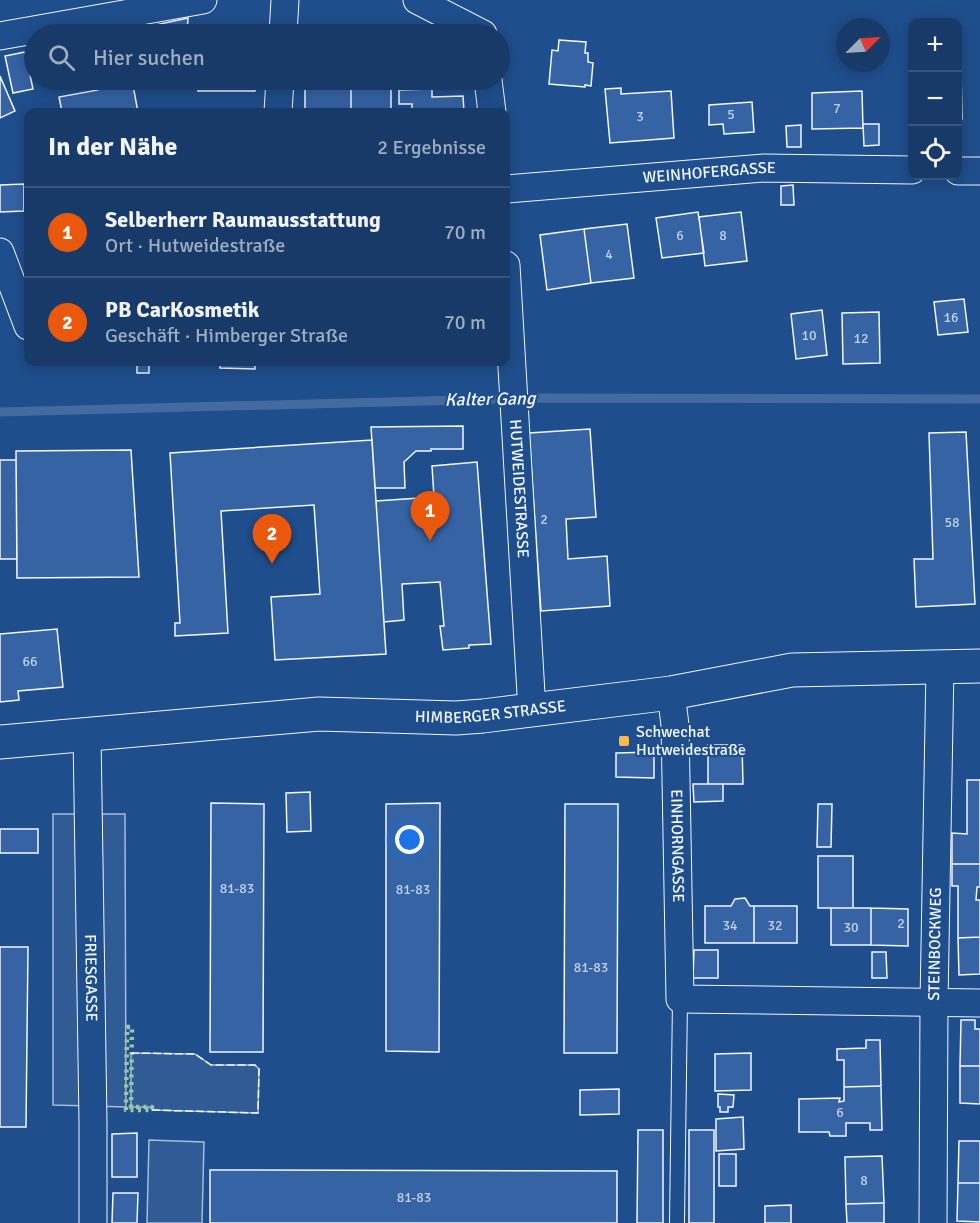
<!DOCTYPE html>
<html lang="de">
<meta charset="utf-8">
<style>
:root{--surface:#173a69;--page:#20416f;--text:#f1f3f6;--muted:#9eadc0;--line:#36547d;--accent:#ea580c}
body{margin:0;font-family:Signika,sans-serif;background:var(--page);color:var(--text)}
.controls{position:absolute;right:18px;top:18px;display:grid;overflow:hidden;border-radius:12px;box-shadow:0 3px 15px #0003}
.controls button{width:54px;height:54px;display:grid;place-items:center;padding:0;border:0;border-bottom:2px solid var(--line);background:var(--surface);color:var(--text);font:30px sans-serif}
.compass{position:absolute;left:836px;top:18px;width:54px;height:54px;border-radius:50%;background:var(--surface);box-shadow:0 3px 15px #0003;rotate:66deg}
.you{position:absolute;left:410px;top:840px;width:21px;height:21px;margin:-15px;border:4px solid #fff;border-radius:50%;background:#1a73e8;box-shadow:0 0 0 9px #1a73e833}
.badge{display:grid;place-items:center;width:39px;height:39px;border-radius:50%;background:var(--accent);color:#fff;font-size:20px;font-weight:700}
.pin{position:absolute;translate:-50% -50px;filter:drop-shadow(0 2px 3px #0008)}
.pin::after{content:'';position:absolute;top:32px;width:21px;height:18px;background:inherit;clip-path:polygon(0 0,100% 0,50% 100%)}
.list{margin:0;padding:0;list-style:none}
h2{display:flex;justify-content:space-between;align-items:center;height:78px;margin:0;padding:0 24px;font-size:26px}
h2 small{font-size:20px;font-weight:400;color:var(--muted)}
.list li{display:grid;grid-template-columns:39px 1fr auto;gap:18px;align-items:center;box-sizing:border-box;height:90px;padding:0 24px;border-top:2px solid var(--line)}
.list b{display:block;font-size:22px;white-space:nowrap}
.list p{margin:0;font-size:20px;white-space:nowrap;color:var(--muted)}
.list em{font-size:20px;font-style:normal;color:var(--muted)}
.icon{flex:none;width:33px;height:33px;fill:none;stroke:currentColor;stroke-width:2;stroke-linecap:round;stroke-linejoin:round}
.map{position:relative;flex:none;width:980px;height:1223px;overflow:hidden}
.search{position:absolute;background:var(--surface);box-shadow:0 3px 15px #0003;left:24px;top:24px;width:486px;height:66px;display:flex;align-items:center;gap:15px;box-sizing:border-box;padding:0 21px;border-radius:33px;color:var(--muted);font-size:22px}
.panel{position:absolute;background:var(--surface);box-shadow:0 3px 15px #0003;left:24px;top:108px;width:486px;height:258px;border-radius:12px}
.map>svg:first-child{display:block}
</style>
<div class="map">
<svg width="980" height="1223" viewBox="0 0 980 1223">
<rect width="100%" height="100%" fill="#1f4e8c"/>
<path fill="#305b95" stroke="#a8bbd7" stroke-width="1.5" d="M53 814H125L126 1107 53 1105Z
M131 1053 195 1054 211 1065H255L259 1069 258 1113 152 1110V1107H131Z
M149 1140 204 1142 202 1223H147Z"/>
<g fill="none" stroke-linecap="round" stroke-linejoin="round">
<path stroke="#446ba0" stroke-width="9" d="M0 412 538 398 980 399"/>
</g>
<path fill="#3563a3" stroke="#f2f6ff" stroke-width="1.5" d="M188 18 187 34H148L146 27Z
M146 27 148 34H128L127 31Z
M559 40 586 42 585 53H588V62L593 63 591 86 585 85V87L549 84 552 50 558 51Z
M25 52 33 89 13 93 5 56Z
M961 69 962 119H958V70Z
M0 76 15 111 0 118Z
M97 80H132L138 112H62L59 97 98 90Z
M198 80H255V91H198Z
M305 80H351V112H305Z
M351 80H391V112H351Z
M621 88V94L671 91 674 138 610 143 605 89Z
M432 89V97L463 96 464 112H412V104H399V90Z
M862 91 863 128 812 129V93Z
M752 102 754 132 724 134 723 124 709 125V105Z
M863 124H879V145L864 146Z
M801 125V147H787L786 126Z
M24 184V211L0 212V185Z
M793 185 794 205H781V186Z
M698 212 704 253 662 258 656 218Z
M741 212 747 261 705 266 699 217Z
M627 224 634 278 591 283 584 229Z
M584 229 591 283 547 290 540 235Z
M964 299 968 332 938 335 934 302Z
M822 310 827 355 796 359 791 314Z
M879 312 880 363 843 364 842 313Z
M137 362H149V373H137Z
M149 362H172V364H149Z
M220 362H255V369L220 368Z
M463 426V449H431V451H416L404 462 405 488H375L371 427Z
M590 429 596 517 566 519 568 559 607 556 610 606 541 611 529 433Z
M966 432 975 604 916 607 914 559H933L929 433Z
M372 440 386 654 275 660 271 597 320 594 314 505 221 511 228 633 175 636V623H180L170 453Z
M131 450 139 577 17 578 16 451Z
M0 460H16L17 559H0Z
M477 462 491 644 469 645V648L443 650 440 626H444L440 582 402 584 404 620 384 622 376 501 434 497 432 466Z
M57 629 63 687 18 691 19 700 0 702V634Z
M708 745H742L743 784H708Z
M654 752V778L616 777V753Z
M967 780H980V864H952V833L967 834Z
M693 784H723V801L694 802Z
M310 792 311 831 287 832 286 793Z
M211 803 264 804 263 1052H210Z
M440 803 439 1052 386 1051V804Z
M565 804H618L617 1053H564Z
M818 804H832L831 847H817Z
M0 829H38V853H0Z
M818 856H853V908H818Z
M952 864H980V887H977L976 900H980V937L958 938V886H952Z
M745 898 750 906H754V943H705V906H731L735 899Z
M754 906H797V943H754Z
M831 908H871V945H831Z
M871 908 908 909V946L871 945Z
M980 937V974L959 975 958 938Z
M0 947H28L26 1127H0Z
M694 950H718V978H693Z
M872 952H886L887 978H872Z
M961 1020H975V1029H980V1066H960Z
M866 1040H880L881 1086 844 1087V1060H837V1049L866 1048Z
M751 1053V1090L715 1091V1054Z
M960 1066H980V1104L960 1103Z
M881 1086 882 1130H870V1123H846V1136H830L829 1132H799V1099L840 1098 839 1102 844 1101V1087Z
M619 1089V1114L580 1115V1090Z
M718 1094 734 1095 733 1107H728V1112H720V1107H718Z
M743 1117 744 1149 716 1151V1119Z
M638 1130H663V1223H637Z
M689 1130H714V1223H689Z
M137 1133V1177H112V1134Z
M959 1141H980V1183H958Z
M719 1154H736V1186H719Z
M882 1156 884 1203 846 1204 845 1157Z
M210 1170 617 1171V1223H210Z
M958 1183H980V1222L957 1221Z
M113 1193H138L137 1223H112Z
M884 1203V1223H847L846 1204Z
M791 1205V1223H765V1206Z"/>
<g fill="none" stroke-linecap="round" stroke-linejoin="round">
<g stroke="#f2f6ff" stroke-width="16">
<path id="lane" d="M677 1223 680 999"/>
</g>
<g stroke="#f2f6ff" stroke-width="29">
<g id="street">
<path d="M417 0 483 34"/>
<path d="M283 34 285 0"/>
<path d="M0 36 203 0"/>
<path d="M488 80 492 112"/>
<path d="M278 112 280 80"/>
<path d="M958 171H980"/>
<path id="s1" d="M506 189 764 168 912 170"/>
<path d="M0 252 28 326"/>
<path id="s2" d="M506 265 532 711"/>
<path id="s3" d="M671 693 675 725 680 999 980 1003"/>
<path id="s4" d="M87 734 93 1122V1223"/>
<path id="s5" d="M933 1223 934 1003 940 666"/>
</g>
</g>
<g stroke="#f2f6ff" stroke-width="35">
<g id="secondary">
<path id="s6" d="M0 742 319 714 456 718 483 716 671 693 792 670 980 666"/>
</g>
</g>
<use href="#lane" stroke="#1f4e8c" stroke-width="14"/>
<use href="#street" stroke="#1f4e8c" stroke-width="27"/>
<use href="#secondary" stroke="#1f4e8c" stroke-width="33"/>
<path stroke="#97c8a6" stroke-width="4.5" stroke-dasharray="3 4.5" stroke-linecap="butt" d="M127 1027H132L131 1107H152V1110H126Z"/>
<path stroke="#f2f6ff" stroke-width="1.5" stroke-dasharray="8 3" stroke-linecap="butt" d="M131 1053 195 1054 211 1065H255L259 1069 258 1113 152 1110"/>
</g>
<rect fill="#ffb74d" stroke="#1f4e8c" stroke-width="2" x="618" y="735" width="12" height="12" rx="3"/>
<g text-anchor="middle" dominant-baseline="central" stroke-width="4.5" stroke-linejoin="round" paint-order="stroke">
<g font-size="14" fill="#c3d1e8">
<text x="837" y="108">7</text>
<text x="731" y="114">5</text>
<text x="640" y="116">3</text>
<text x="680" y="235">6</text>
<text x="723" y="235">8</text>
<text x="609" y="254">4</text>
<text x="951" y="317">16</text>
<text x="809" y="335">10</text>
<text x="861" y="338">12</text>
<text x="544" y="519">2</text>
<text x="952" y="522">58</text>
<text x="30" y="661">66</text>
<text x="237" y="888">81-83</text>
<text x="413" y="889">81-83</text>
<text x="901" y="923">2</text>
<text x="730" y="925">34</text>
<text x="775" y="925">32</text>
<text x="851" y="927">30</text>
<text x="591" y="967">81-83</text>
<text x="840" y="1112">6</text>
<text x="864" y="1180">8</text>
<text x="414" y="1197">81-83</text>
</g>
<g font-size="16" fill="#f2f6ff" stroke="#1f4e8c">
<text stroke="none"><textPath href="#s1" startOffset="204">WEINHOFERGASSE</textPath></text>
<text stroke="none"><textPath href="#s2" startOffset="224">HUTWEIDESTRASSE</textPath></text>
<text stroke="none"><textPath href="#s6" startOffset="492">HIMBERGER STRASSE</textPath></text>
<text stroke="none"><textPath href="#s3" startOffset="153">EINHORNGASSE</textPath></text>
<text stroke="none"><textPath href="#s5" startOffset="279">STEINBOCKWEG</textPath></text>
<text stroke="none"><textPath href="#s4" startOffset="244">FRIESGASSE</textPath></text>
</g>
<g font-size="16" fill="#f2f6ff" stroke="#1f4e8c" text-anchor="start">
<text x="636" y="732">Schwechat<tspan x="636" dy="18">Hutweidestraße</tspan></text>
</g>
<g font-size="18" font-style="italic" fill="#f2f6ff" stroke="#1f4e8c">
<text transform="translate(490 399) rotate(-1)">Kalter Gang</text>
</g>
</g>
</svg>
<div class="controls">
<button>+</button>
<button>−</button>
<button><svg class="icon" aria-label="locate" viewBox="0 0 24 24"><circle cx="12" cy="12" r="6"/><path d="M12 2v4M12 18v4M2 12h4M18 12h4"/></svg></button>
</div>
<svg class="compass" viewBox="-18 -18 36 36"><path d="M0-13l5 13h-10z" fill="#e53935"/><path d="M0 13l5-13h-10z" fill="#9eadc0"/></svg>
<div class="you"></div>
<div class="pin badge" style="left:430px;top:541px">1</div>
<div class="pin badge" style="left:272px;top:564px">2</div>
<div class="search"><svg class="icon" aria-label="search" viewBox="0 0 24 24"><circle cx="10" cy="10" r="6"/><path d="M15 15l6 6"/></svg>Hier suchen</div>
<section class="panel">
<h2>In der Nähe<small>2 Ergebnisse</small></h2>
<ul class="list">
<li><span class="badge">1</span><div><b>Selberherr Raumausstattung</b><p>Ort · Hutweidestraße</p></div><em>70 m</em></li>
<li><span class="badge">2</span><div><b>PB CarKosmetik</b><p>Geschäft · Himberger Straße</p></div><em>70 m</em></li>
</ul>
</section>
</div>
